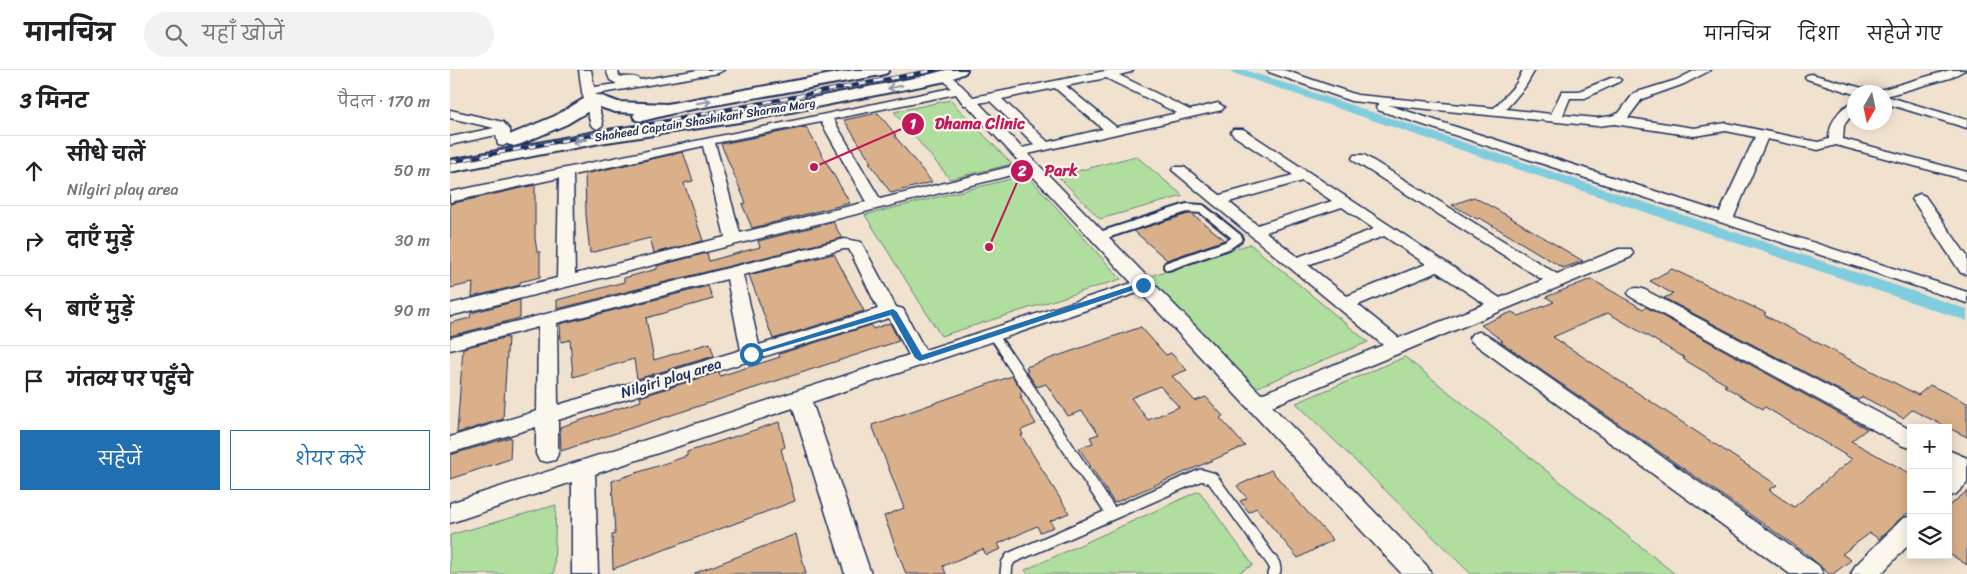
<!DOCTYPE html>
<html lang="hi">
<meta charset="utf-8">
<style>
:root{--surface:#fff;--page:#f2f2f2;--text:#202124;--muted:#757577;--line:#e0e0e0;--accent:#1f6fb2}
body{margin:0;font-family:Sriracha,"Playpen Sans Deva",sans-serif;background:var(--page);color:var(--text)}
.controls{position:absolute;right:15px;bottom:15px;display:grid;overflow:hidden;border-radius:0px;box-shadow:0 2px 12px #0003}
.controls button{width:45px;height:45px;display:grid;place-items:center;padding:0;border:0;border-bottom:1px solid var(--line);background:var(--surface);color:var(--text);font:25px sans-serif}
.compass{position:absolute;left:1397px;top:15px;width:45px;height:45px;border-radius:50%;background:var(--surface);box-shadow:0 2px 12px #0003;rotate:189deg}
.stop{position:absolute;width:15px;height:15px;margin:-11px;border:4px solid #1f6fb2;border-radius:50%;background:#fff}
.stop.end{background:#1f6fb2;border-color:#fff;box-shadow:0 1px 5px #0008}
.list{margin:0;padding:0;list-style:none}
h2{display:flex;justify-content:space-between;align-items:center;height:65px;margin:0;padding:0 20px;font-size:21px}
h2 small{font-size:16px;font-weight:400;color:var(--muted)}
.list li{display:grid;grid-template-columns:32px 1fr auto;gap:15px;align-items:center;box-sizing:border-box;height:70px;padding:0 20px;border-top:1px solid var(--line)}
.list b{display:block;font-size:19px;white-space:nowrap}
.list p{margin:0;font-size:16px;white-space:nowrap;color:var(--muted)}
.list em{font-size:16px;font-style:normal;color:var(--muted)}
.actions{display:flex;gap:10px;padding:15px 20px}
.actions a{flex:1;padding:11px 0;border:1px solid var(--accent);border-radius:0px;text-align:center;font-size:18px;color:var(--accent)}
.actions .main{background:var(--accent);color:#fff}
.icon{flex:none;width:28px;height:28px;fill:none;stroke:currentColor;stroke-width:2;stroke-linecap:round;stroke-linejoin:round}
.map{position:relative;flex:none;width:1517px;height:504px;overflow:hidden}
header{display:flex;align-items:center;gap:30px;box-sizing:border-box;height:70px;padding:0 25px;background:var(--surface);border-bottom:1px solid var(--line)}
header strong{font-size:24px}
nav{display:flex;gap:28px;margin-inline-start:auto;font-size:18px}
.search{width:350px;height:45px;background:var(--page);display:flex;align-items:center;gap:12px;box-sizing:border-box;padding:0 18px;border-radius:28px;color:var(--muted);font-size:19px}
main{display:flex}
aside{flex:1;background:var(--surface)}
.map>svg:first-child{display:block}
</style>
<header>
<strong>मानचित्र</strong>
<div class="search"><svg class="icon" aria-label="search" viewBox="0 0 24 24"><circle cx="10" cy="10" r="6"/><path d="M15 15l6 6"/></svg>यहाँ खोजें</div>
<nav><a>मानचित्र</a><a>दिशा</a><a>सहेजे गए</a></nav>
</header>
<main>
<aside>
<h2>3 मिनट<small>पैदल · 170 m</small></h2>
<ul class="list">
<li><svg class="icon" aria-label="ahead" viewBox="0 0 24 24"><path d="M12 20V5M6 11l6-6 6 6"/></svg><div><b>सीधे चलें</b><p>Nilgiri play area</p></div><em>50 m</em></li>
<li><svg class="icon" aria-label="right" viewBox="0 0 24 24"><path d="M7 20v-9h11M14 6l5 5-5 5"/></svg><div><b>दाएँ मुड़ें</b></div><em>30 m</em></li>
<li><svg class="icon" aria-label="left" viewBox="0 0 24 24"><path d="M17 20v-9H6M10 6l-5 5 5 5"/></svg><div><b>बाएँ मुड़ें</b></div><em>90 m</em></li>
<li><svg class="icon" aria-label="arrive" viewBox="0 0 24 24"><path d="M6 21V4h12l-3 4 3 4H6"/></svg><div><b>गंतव्य पर पहुँचे</b></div></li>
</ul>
<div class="actions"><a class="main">सहेजें</a><a>शेयर करें</a></div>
</aside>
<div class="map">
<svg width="1517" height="504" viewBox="0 0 1517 504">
<rect width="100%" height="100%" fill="#f1e2cf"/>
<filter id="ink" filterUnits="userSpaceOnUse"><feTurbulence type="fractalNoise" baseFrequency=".02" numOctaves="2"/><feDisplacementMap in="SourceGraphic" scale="10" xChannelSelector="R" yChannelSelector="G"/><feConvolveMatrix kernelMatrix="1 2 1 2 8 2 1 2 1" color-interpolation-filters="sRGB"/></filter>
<g filter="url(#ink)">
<path fill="#b0de9e" stroke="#66867e" d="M500 30 562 94 500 109 444 42Z
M686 86 733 126 650 149 608 106Z
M577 105 671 209 491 266 415 145Z
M800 174 918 272 805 318 697 207Z
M955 287 1225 504H1021L846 333Z
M749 421 803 495 786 504H578L575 500Z
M106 435 104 504H0V465Z"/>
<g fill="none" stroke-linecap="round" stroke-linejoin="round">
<path fill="#80ccdf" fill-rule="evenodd" d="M778 0H795L1517 239V251L780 2Z"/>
</g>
<path fill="#d9b08a" stroke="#1b2f5e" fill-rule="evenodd" d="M428 43 446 65H444L482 112 441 123 419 92H421L416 84 394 50Z
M356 57 400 133 302 158 292 134 296 133 271 74Z
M233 82 243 111 234 113 253 171 204 183 200 168 140 183 136 145 135 104Z
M85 115V168L87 182H90V207L70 212V215L22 227 23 213 0 218V134Z
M1024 127 1058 146 1133 191 1113 198 1030 148 1027 149 1002 135Z
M738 144H742L775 170 717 190 684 161Z
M383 152 392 168 107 239V230L174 212V208L207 199V196L257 183 259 191 310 177 308 171Z
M384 184 414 241 323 269 299 205Z
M1222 199 1316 243 1314 245 1468 325 1480 315 1517 333V367L1462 340 1453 348 1413 327 1408 330 1214 228 1223 224 1200 211Z
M1141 209 1193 239 1196 237 1417 359 1401 371 1461 404V441L1451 448 1429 469 1420 463 1392 484 1401 490 1383 504H1379L1354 482 1055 275 1050 272 1053 271 1031 255 1062 242 1069 246 1104 232 1096 227ZM1158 243 1235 288 1233 289 1277 315 1274 316 1313 339 1315 337 1402 389 1344 437 1319 420 1327 415 1103 267Z
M258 216 263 229 196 248 204 290 260 273 264 286 187 309 184 289 123 307 120 270 111 272 110 254Z
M70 230V248L0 266V253L20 248 21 243Z
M440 253 449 271 111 381 110 357 191 331 190 327 269 302 270 306 330 287 329 284 421 255 423 259Z
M691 257 716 285 721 283 737 300 722 306 745 331 756 327 773 346 770 348 795 376 664 433 629 378 643 373 640 367 649 364 632 341 618 346 596 314 587 317 576 301H578L576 297ZM710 316 729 337 698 350 681 328Z
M58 267 53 349 7 363 13 278Z
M562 306 573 322 570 323 572 327H570L586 354 571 360 573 365H571L619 443 600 451 604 457 590 462 587 456 548 474 551 479 536 485 533 479 493 496 496 504H456L434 446 454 438 422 355Z
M329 352 335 377 331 379 345 431 163 499 162 465 165 464 162 411 237 386V382Z
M61 367 60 389 0 409V385Z
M821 400 851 435 883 470 848 488 806 438 799 442 790 431 797 428 787 416Z
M1517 421V495L1498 483V437Z
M346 464 356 504H245V503Z"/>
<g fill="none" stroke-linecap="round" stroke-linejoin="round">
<g stroke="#1b2f5e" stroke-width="12">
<path id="service-far1" d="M647 167 737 138 752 139 788 168 778 175 718 196
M543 264 559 288"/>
</g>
<g stroke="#1b2f5e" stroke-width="14">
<path id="service" d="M558 287 662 444 751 405 762 408 824 494 825 500 823 504
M556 504 557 494 561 488 662 444"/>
</g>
<g stroke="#1b2f5e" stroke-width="3">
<path id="minor" d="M129 0H141L144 17 167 14 160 10 156 0H168L169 6C176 9 184 4 190 10L248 0H274L268 3 146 24 153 55 147 59 141 55 132 22Z
M660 0H683L681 2 669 5 740 40 768 33 774 37 772 40 578 84 811 324 933 275 722 100 724 97H734L770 125 843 105 783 65 781 62 783 59H793L1050 228 1093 210 904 91 902 88 904 85H914L1107 204 1169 179H1181L1183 183 1181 187 822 336 977 496 981 504H952L690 222 362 332 421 504H395L343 338 145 404 148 504H122V412L0 453V433L459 285 439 248 108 350V384L105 390 97 392 89 390 86 384V357L0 383V367L87 341 88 257 0 280V268L394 169 411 172 446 237 453 239 475 280 682 213 578 101 0 246V234L107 208 109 108 0 132V122L501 18 490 6 496 3 500 4 523 27ZM656 8 727 43 666 57 616 16ZM605 18 653 59 598 72 552 29ZM506 24 514 35H517L571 94 430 129 383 49ZM540 31 585 75 572 78 529 33ZM371 52 416 132 290 163 265 73ZM253 76 275 167 125 204 123 105ZM852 111 882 131 807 155 779 132ZM892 137 924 159 848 187 816 162ZM934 166 976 194 897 226 858 195ZM394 179H399L428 239 309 275 293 205ZM987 202 1035 234 949 268 908 235ZM277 209 291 280 108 335 107 253Z
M817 0H834L907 25 1044 38 1066 14 1073 0H1085L1075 17 1056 39 1101 44 1112 21H1129L1161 8H1169L1171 10 1169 12 1135 28H1120L1113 45 1147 48 1161 46 1169 43 1184 23 1226 10 1246 0H1261L1234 14 1192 29 1178 48 1244 58 1276 53 1368 72 1379 69C1379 54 1389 36 1404 33V42L1394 55 1393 69 1517 102V110L1386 75 1368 80 1317 69 1284 147 1517 222V233L928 40 926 37 929 34 901 31 819 2ZM938 35 1147 56 1164 54 1244 66 1276 61 1305 67 1270 142Z
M1500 0H1515L1500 8 1436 26 1517 50V58L1434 33V22H1428L1430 20Z
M1361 4 1416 19 1418 22 1404 24 1357 9 1355 7 1357 5Z
M0 40 53 52 60 60V72L53 76 48 75 46 65 0 75V67L44 58 0 48Z
M1470 124 1475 126 1517 186V204L1511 203 1462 129 1465 126Z
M1187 218 1193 219 1461 360V378L1453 376 1181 227 1178 223 1181 219Z
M1029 262 1036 264 1369 496 1373 504H1340L1022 272 1019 268 1022 264Z
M1498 380 1517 388V413L1506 424 1498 427V403L1501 400 1498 398Z
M1461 446V472L1431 504H1401L1405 496 1452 449Z"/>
</g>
<g stroke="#1b2f5e" stroke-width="4">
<path id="secondary" d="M404 0H439L437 3 431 5 232 41 192 51 186 50 183 46 185 43 165 42 147 36 117 54 71 74 64 76 57 74 55 70 57 66 105 46 137 27 149 25 168 32 217 34Z
M496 0H517L515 3 496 11 296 51 150 73 0 102V90L150 61 296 41 469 7Z"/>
</g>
<use href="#service-far1" stroke="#fbf7ec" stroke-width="8"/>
<use href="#service" stroke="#fbf7ec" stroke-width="11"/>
<use href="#minor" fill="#fbf7ec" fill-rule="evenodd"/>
<use href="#secondary" fill="#fbf7ec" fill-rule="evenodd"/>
<g stroke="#1b2f5e" stroke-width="4">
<path id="rail" d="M0 92 485 0"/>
</g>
<use href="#rail" stroke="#fbf7ec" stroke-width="2.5" stroke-dasharray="8" stroke-linecap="butt"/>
</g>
<defs><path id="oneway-shaft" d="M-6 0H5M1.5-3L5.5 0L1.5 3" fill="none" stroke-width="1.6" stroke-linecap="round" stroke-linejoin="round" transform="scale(1.25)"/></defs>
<g stroke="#8b93a5">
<use href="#oneway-shaft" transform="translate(445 17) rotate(169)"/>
<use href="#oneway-shaft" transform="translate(254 32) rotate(-10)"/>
<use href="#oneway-shaft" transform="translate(130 71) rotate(169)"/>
</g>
</g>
<path fill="#1f6fb2" d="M693 212 697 215 696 216 470 291 465 288 441 245 304 285 301 286 297 284 443 239 447 242 472 285Z"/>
<g text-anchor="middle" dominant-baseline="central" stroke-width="4.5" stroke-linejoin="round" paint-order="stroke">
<g font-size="12" fill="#1b2f5e" stroke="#fbf7ec">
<text transform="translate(255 50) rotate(-9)">Shaheed Captain Shashikant Sharma Marg</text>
</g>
<g font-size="15" fill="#1b2f5e" stroke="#fbf7ec">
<text transform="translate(221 308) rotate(-17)">Nilgiri play area</text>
</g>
</g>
<path fill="none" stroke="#c2185b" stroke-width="2" d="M364 97L463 54M539 177L572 101"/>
<g fill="#c2185b" stroke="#fbf7ec" stroke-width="2">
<circle cx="364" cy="97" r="5"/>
<circle cx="539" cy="177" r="5"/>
<circle cx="463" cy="54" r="12"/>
<circle cx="572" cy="101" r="12"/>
</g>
<g font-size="15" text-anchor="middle" font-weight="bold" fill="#fff">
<text x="463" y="59">1</text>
<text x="572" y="106">2</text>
</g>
<g font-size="16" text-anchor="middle" font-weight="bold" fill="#c2185b" stroke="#fbf7ec" stroke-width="4.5" stroke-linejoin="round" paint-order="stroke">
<text x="530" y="59">Dhama Clinic</text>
<text x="611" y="106">Park</text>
</g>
</svg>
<div class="controls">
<button>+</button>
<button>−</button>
<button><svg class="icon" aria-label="layers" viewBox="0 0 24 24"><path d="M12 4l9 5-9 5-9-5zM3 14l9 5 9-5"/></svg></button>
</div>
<svg class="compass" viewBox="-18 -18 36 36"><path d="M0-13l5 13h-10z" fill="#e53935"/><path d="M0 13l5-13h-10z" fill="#757577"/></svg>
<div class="stop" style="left:301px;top:284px"></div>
<div class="stop end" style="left:693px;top:215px"></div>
</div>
</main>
